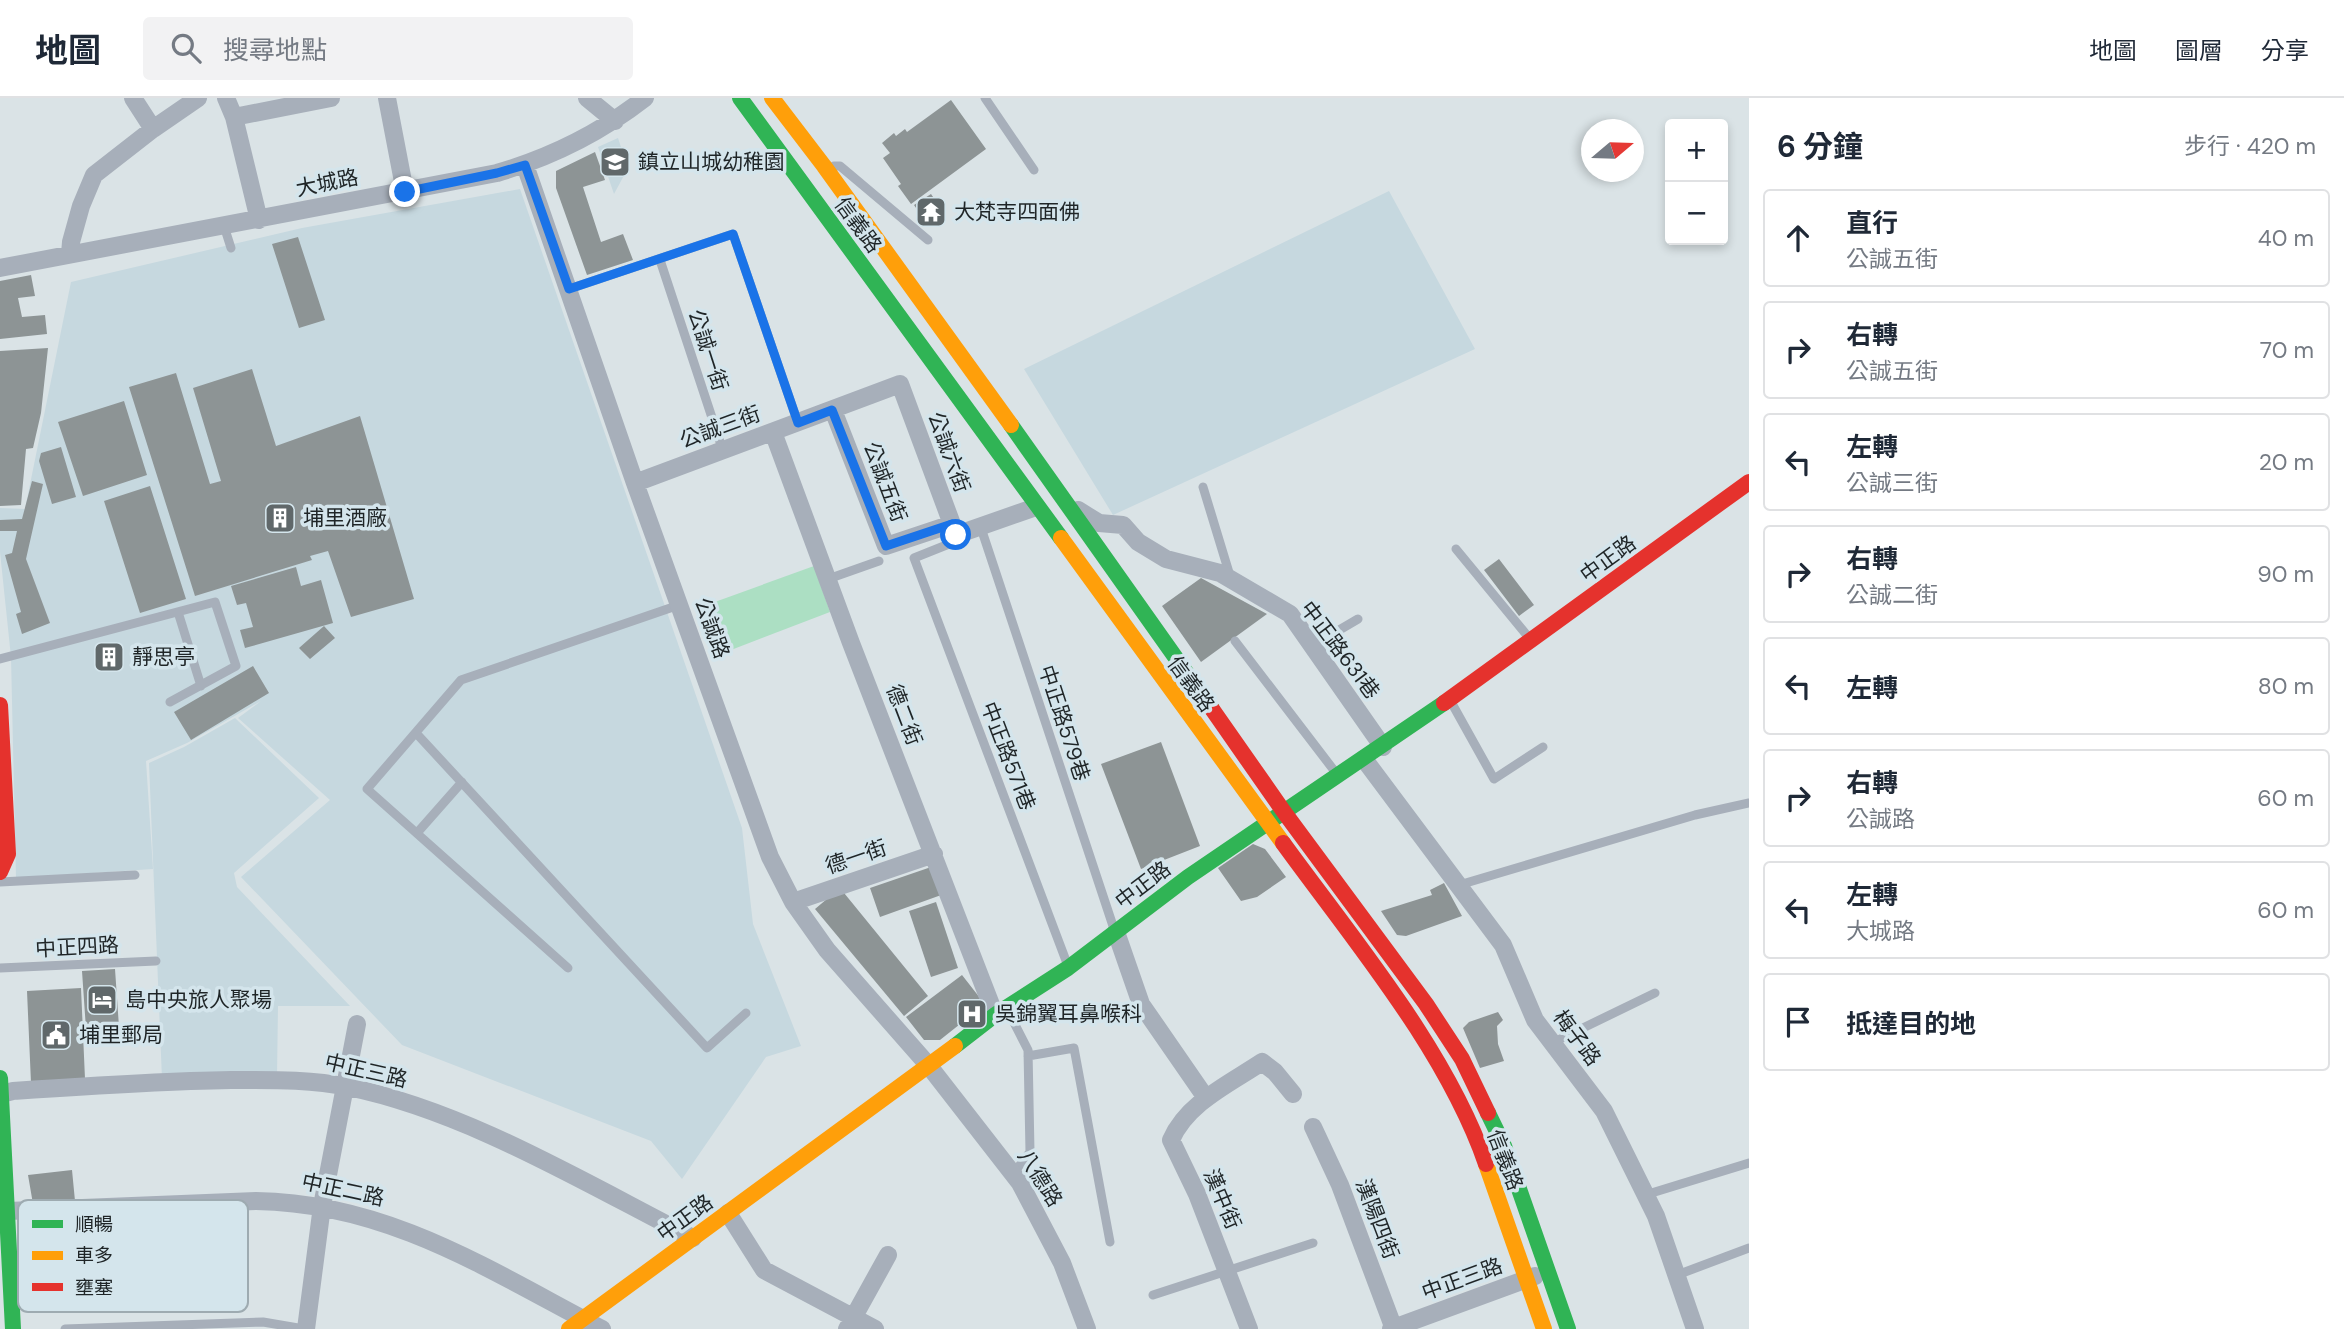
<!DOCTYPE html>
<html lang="zh-TW">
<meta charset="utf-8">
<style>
:root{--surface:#fff;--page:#f2f2f3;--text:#1f2937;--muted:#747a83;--line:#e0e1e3}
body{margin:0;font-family:"DM Sans","Noto Sans TC",sans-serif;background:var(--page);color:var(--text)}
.controls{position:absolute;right:21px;top:21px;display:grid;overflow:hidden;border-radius:7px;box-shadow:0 4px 10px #0003}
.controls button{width:63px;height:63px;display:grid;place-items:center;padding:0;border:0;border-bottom:2px solid var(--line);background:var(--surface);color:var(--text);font:35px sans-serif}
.compass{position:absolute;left:1581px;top:21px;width:63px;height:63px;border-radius:50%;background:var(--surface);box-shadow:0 4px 10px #0003;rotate:71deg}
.stop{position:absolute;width:21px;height:21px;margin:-16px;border:5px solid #1a73e8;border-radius:50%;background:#fff}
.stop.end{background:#1a73e8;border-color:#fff;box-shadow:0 2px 7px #0008}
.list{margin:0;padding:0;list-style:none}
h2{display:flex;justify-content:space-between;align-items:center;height:91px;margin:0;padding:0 28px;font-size:30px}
h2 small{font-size:23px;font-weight:400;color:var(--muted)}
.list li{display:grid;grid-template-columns:46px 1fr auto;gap:21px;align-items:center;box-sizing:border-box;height:98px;margin:0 14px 14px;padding:0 14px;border:2px solid var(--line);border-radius:7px}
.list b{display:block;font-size:26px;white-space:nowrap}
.list p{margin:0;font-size:23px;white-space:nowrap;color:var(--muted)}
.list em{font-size:23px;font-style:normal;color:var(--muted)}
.icon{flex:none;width:38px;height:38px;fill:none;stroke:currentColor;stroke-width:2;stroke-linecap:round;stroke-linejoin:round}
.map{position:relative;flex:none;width:1749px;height:1231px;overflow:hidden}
header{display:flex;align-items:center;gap:42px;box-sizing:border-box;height:98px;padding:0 35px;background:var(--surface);border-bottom:2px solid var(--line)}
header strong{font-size:33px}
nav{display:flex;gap:38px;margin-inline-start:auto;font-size:24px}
.search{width:490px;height:63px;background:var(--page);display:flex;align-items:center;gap:18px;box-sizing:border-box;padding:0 24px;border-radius:7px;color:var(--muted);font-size:26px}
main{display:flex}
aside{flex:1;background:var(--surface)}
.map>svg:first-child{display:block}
</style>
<header>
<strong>地圖</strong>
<div class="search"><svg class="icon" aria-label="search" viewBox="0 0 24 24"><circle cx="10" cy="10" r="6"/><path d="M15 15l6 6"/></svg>搜尋地點</div>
<nav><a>地圖</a><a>圖層</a><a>分享</a></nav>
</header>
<main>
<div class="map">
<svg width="1749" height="1231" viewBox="0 0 1749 1231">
<rect width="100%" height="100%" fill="#dae3e6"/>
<path fill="#c6d8df" d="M618 40 628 70 614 96 598 49Z
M520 91 742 730 753 826 801 948 766 959 682 1081 651 1043 402 947 241 779 330 702 238 620 261 603 187 645 146 663 153 771 16 780 11 559 0 454V410L25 411 71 184 302 130Z
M1389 93 1475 251 1113 417 1024 271Z
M235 620 319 700 234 775 237 789 350 908H278L277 978 162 981 149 665 184 649Z"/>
<path fill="#acdfc3" d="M814 468 830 514 718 557 701 509Z"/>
<path fill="#8d9495" d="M951 2 986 51 911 106 898 88 901 86 883 60 890 55 882 45 894 35 896 38 905 31 907 34Z
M595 54 605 82 583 89 601 144 623 136 633 162 587 177 556 90V73Z
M931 96 944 115 927 126 914 107Z
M298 139 325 222 299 230 272 146Z
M31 177 35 198 18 200 22 219 45 217 47 236 0 241V183Z
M48 250 41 315 33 350 26 351 21 407 0 408V253Z
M252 271 276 348 360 318 414 501 351 519 328 453 310 458 312 462 195 498 129 289 176 275 210 386 221 383 193 290Z
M124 303 147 377 83 398 58 324Z
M61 349 76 399 52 406 39 363 41 355Z
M32 383 43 386 26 461 50 525 22 536 16 516 21 514 5 457 12 455 17 433H0V422L22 421Z
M150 388 186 501 140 515 104 403Z
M1499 461 1534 507 1519 518 1484 472Z
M296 469 301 488 321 482 333 525 245 550 240 532 253 529 246 505 237 507 231 488Z
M1201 480 1267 516 1201 564 1162 508Z
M324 528 335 540 310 561 299 550Z
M97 559a12 12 0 1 1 24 0a12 12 0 1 1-24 0Z
M253 568 269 595 191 642 174 614Z
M1161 644 1200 748 1141 771 1101 666Z
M1253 746 1265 751 1286 779 1257 799 1241 803 1218 770Z
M934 768 944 796 880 819 870 790Z
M1444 785 1462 818 1406 838 1397 837 1381 813 1432 797 1430 792Z
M840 790 928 898 904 918 815 811Z
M936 804 958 870 931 879 909 813Z
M115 871 119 929 86 931 82 873Z
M962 877 980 900 979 911 940 942H924L906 919Z
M81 890 85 981 31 985 27 893Z
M1498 914 1503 922 1497 928 1498 946 1504 963 1480 970 1463 930 1469 924Z
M72 1072 75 1103 33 1106 28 1077Z"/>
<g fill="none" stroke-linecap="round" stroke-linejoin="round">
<path stroke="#a7afba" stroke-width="9" d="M985 0 1034 72
M834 68H840L928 142
M224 128 231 150
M660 162 723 353
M569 191 733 136 798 325
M1203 389 1231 481
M980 427 1114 831
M956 437 949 446 914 460 1068 868
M1456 451 1530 541
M828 481 879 463
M178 514 201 588
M1235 543 1336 675
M1312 548 1358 521
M0 561 215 504 236 568 170 604
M1450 602 1494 681 1543 649
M416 635 707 950 746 915
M417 735 462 684
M0 784 135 777
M1459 787 1695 717 1749 705
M0 870 156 863
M568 870 367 691 461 582 679 507
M1007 911 1028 952 1030 1054 1013 1076
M1552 945 1655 895
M1028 958 1074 950 1110 1144
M1645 1097 1749 1065
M1677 1177 1749 1150
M1153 1197 1313 1145
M65 1231 263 1224 304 1231"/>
<path stroke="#a7afba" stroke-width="18" d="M133 0 153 31
M226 0 234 19
M387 0 405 94
M587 0 615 23
M525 67 635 385 770 759 793 804 827 852 929 968 1020 1085 1062 1165 1087 1231
M259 122 234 19 331 0
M70 156 71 144 81 108 94 77 153 31 198 0
M0 170 497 75C552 59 600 35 645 0
M833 312 886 448 952 426
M773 334 851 545 995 917
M635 385 900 286 956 437 1036 409
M1078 412 1099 425 1123 427 1138 444 1166 461 1220 475 1290 516 1383 649
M1364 661 1503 847 1535 922 1604 1013 1656 1118 1695 1231
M793 804 934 756
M1116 834 1141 906 1206 1000
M1 996 13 993C86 988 158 983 231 982 270 982 310 981 348 989 466 1013 585 1085 693 1140
M1313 1029 1340 1087 1394 1231
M8 1113 256 1103C388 1105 489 1172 602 1231
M728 1115 764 1172 875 1231
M306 1231 322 1108 357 926
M847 1231 888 1157
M1249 1231 1197 1096 1171 1042C1187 1005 1229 986 1262 964L1275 974 1293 996
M1391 1231 1535 1178"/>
<path stroke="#30b455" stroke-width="16" d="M740 0 1061 440
M1011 327 1212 611
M955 948 995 917 1068 870 1188 779 1444 605
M0 980 13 1231
M1488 1015 1504 1048 1568 1231"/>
<path stroke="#ff9f0a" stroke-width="16" d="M772 0 824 68 1011 327
M1061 440 1283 745
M1486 1066 1544 1231
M569 1231 955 948"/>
<path stroke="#e5322d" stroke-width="16" d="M1444 605 1749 384
M0 607 8 756 0 774
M1212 611 1284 714 1426 906 1462 961 1488 1015
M1283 745C1354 843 1446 951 1486 1066"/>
</g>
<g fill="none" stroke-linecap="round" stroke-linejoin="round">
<path stroke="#1a73e8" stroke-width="9" d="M405 94 497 75 525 67 569 191 733 136 798 325 832 312 886 448 952 426 956 437"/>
</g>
<defs>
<g id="school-square" transform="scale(1.575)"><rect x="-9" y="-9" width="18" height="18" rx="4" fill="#60686a" stroke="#d4e5ec"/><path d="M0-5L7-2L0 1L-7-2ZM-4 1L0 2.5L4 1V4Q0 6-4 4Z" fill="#fff"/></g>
<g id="temple-square" transform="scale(1.575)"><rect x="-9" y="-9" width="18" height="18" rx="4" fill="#60686a" stroke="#d4e5ec"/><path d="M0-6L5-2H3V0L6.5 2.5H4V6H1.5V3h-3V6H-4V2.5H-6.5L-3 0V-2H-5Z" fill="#fff"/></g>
<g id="building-square" transform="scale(1.575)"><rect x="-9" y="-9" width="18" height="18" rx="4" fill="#60686a" stroke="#d4e5ec"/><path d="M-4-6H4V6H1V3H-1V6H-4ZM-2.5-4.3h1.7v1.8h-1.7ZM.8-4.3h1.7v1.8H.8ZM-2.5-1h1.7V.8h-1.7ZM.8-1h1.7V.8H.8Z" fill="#fff"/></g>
<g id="hotel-square" transform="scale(1.575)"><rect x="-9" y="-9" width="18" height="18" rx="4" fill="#60686a" stroke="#d4e5ec"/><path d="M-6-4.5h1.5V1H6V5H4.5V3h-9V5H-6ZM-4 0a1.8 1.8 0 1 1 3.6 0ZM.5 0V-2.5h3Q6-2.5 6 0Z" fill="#fff"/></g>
<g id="hospital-square" transform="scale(1.575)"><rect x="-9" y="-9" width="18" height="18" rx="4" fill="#60686a" stroke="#d4e5ec"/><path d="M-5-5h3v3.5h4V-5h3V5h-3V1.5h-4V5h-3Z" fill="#fff"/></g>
<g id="civic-square" transform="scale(1.575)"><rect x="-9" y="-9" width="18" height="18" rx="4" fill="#60686a" stroke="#d4e5ec"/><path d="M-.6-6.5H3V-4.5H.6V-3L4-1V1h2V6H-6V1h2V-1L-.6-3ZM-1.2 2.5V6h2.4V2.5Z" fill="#fff"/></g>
</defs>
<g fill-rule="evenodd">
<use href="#school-square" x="615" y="64"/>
<use href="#temple-square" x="931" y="114"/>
<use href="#building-square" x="280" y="420"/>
<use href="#building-square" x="109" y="559"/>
<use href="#hotel-square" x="102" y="902"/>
<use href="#hospital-square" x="972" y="916"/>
<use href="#civic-square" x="56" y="937"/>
</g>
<g text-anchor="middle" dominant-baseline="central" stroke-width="7" stroke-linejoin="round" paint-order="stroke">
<g font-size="21" fill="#1f2527" stroke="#d4e5ec" text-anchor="start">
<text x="638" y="64">鎮立山城幼稚園</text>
<text x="954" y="114">大梵寺四面佛</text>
<text x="303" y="420">埔里酒廠</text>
<text x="132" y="559">靜思亭</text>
<text x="125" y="902">島中央旅人聚場</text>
<text x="995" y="916">吳錦翼耳鼻喉科</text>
<text x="79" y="937">埔里郵局</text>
</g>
<g font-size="21" fill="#1f2527" stroke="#d4e5ec">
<text transform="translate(327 85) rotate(-11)">大城路</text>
<text transform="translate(858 127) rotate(54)">信義路</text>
<text transform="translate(708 252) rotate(72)">公誠一街</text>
<text transform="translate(720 329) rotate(-20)">公誠三街</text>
<text transform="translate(949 354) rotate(70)">公誠六街</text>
<text transform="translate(885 384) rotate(69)">公誠五街</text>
<text transform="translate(1608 461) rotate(-36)">中正路</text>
<text transform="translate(712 530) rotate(70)">公誠路</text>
<text transform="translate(1340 552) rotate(53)">中正路631巷</text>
<text transform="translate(1191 586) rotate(54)">信義路</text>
<text transform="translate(904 617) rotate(69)">德二街</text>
<text transform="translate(1064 625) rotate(72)">中正路579巷</text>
<text transform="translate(1008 658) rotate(69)">中正路571巷</text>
<text transform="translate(856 759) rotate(-19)">德一街</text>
<text transform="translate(1143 787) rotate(-37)">中正路</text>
<text transform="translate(77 849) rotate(-3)">中正四路</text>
<text transform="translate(1577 940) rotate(53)">梅子路</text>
<text transform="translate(366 973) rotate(13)">中正三路</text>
<text transform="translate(1505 1062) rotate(69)">信義路</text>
<text transform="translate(1040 1080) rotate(58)">八德路</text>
<text transform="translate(343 1092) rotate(12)">中正二路</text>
<text transform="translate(1222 1101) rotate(67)">漢中街</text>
<text transform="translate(685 1120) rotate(-36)">中正路</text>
<text transform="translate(1377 1121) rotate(69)">漢陽四街</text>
<text transform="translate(1462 1181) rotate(-20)">中正三路</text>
</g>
</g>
<rect x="18" y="1102" width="230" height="112" rx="10" fill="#d4e5ec" stroke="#9eabb1" stroke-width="2"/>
<rect x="32" y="1122" width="31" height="8" fill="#30b455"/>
<rect x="32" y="1153" width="31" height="9" fill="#ff9f0a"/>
<rect x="32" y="1185" width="31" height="8" fill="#e5322d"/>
<g font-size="19" fill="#1f2527">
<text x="75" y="1133">順暢</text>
<text x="75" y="1164">車多</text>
<text x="75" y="1196">壅塞</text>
</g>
</svg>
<div class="controls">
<button>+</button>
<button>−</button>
</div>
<svg class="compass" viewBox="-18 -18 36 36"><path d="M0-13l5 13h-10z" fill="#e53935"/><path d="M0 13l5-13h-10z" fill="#747a83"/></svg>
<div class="stop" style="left:956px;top:437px"></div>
<div class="stop end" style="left:405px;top:94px"></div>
</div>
<aside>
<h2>6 分鐘<small>步行 · 420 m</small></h2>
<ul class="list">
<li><svg class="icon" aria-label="ahead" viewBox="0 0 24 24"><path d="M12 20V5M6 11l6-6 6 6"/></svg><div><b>直行</b><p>公誠五街</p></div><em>40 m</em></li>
<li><svg class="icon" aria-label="right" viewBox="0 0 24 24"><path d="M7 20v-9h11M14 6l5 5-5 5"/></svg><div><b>右轉</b><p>公誠五街</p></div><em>70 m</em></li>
<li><svg class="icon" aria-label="left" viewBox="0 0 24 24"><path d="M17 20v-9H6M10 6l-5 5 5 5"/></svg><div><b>左轉</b><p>公誠三街</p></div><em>20 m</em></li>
<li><svg class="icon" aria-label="right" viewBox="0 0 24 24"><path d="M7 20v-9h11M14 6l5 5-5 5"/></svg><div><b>右轉</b><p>公誠二街</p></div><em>90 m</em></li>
<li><svg class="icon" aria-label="left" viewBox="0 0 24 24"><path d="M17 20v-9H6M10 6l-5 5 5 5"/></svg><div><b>左轉</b></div><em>80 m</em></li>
<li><svg class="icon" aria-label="right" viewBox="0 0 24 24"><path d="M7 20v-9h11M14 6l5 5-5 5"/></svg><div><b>右轉</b><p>公誠路</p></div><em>60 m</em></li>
<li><svg class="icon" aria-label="left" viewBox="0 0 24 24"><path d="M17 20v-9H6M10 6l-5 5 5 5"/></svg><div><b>左轉</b><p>大城路</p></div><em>60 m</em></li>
<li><svg class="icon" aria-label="arrive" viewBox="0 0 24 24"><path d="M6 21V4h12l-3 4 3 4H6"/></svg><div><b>抵達目的地</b></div></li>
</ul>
</aside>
</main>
